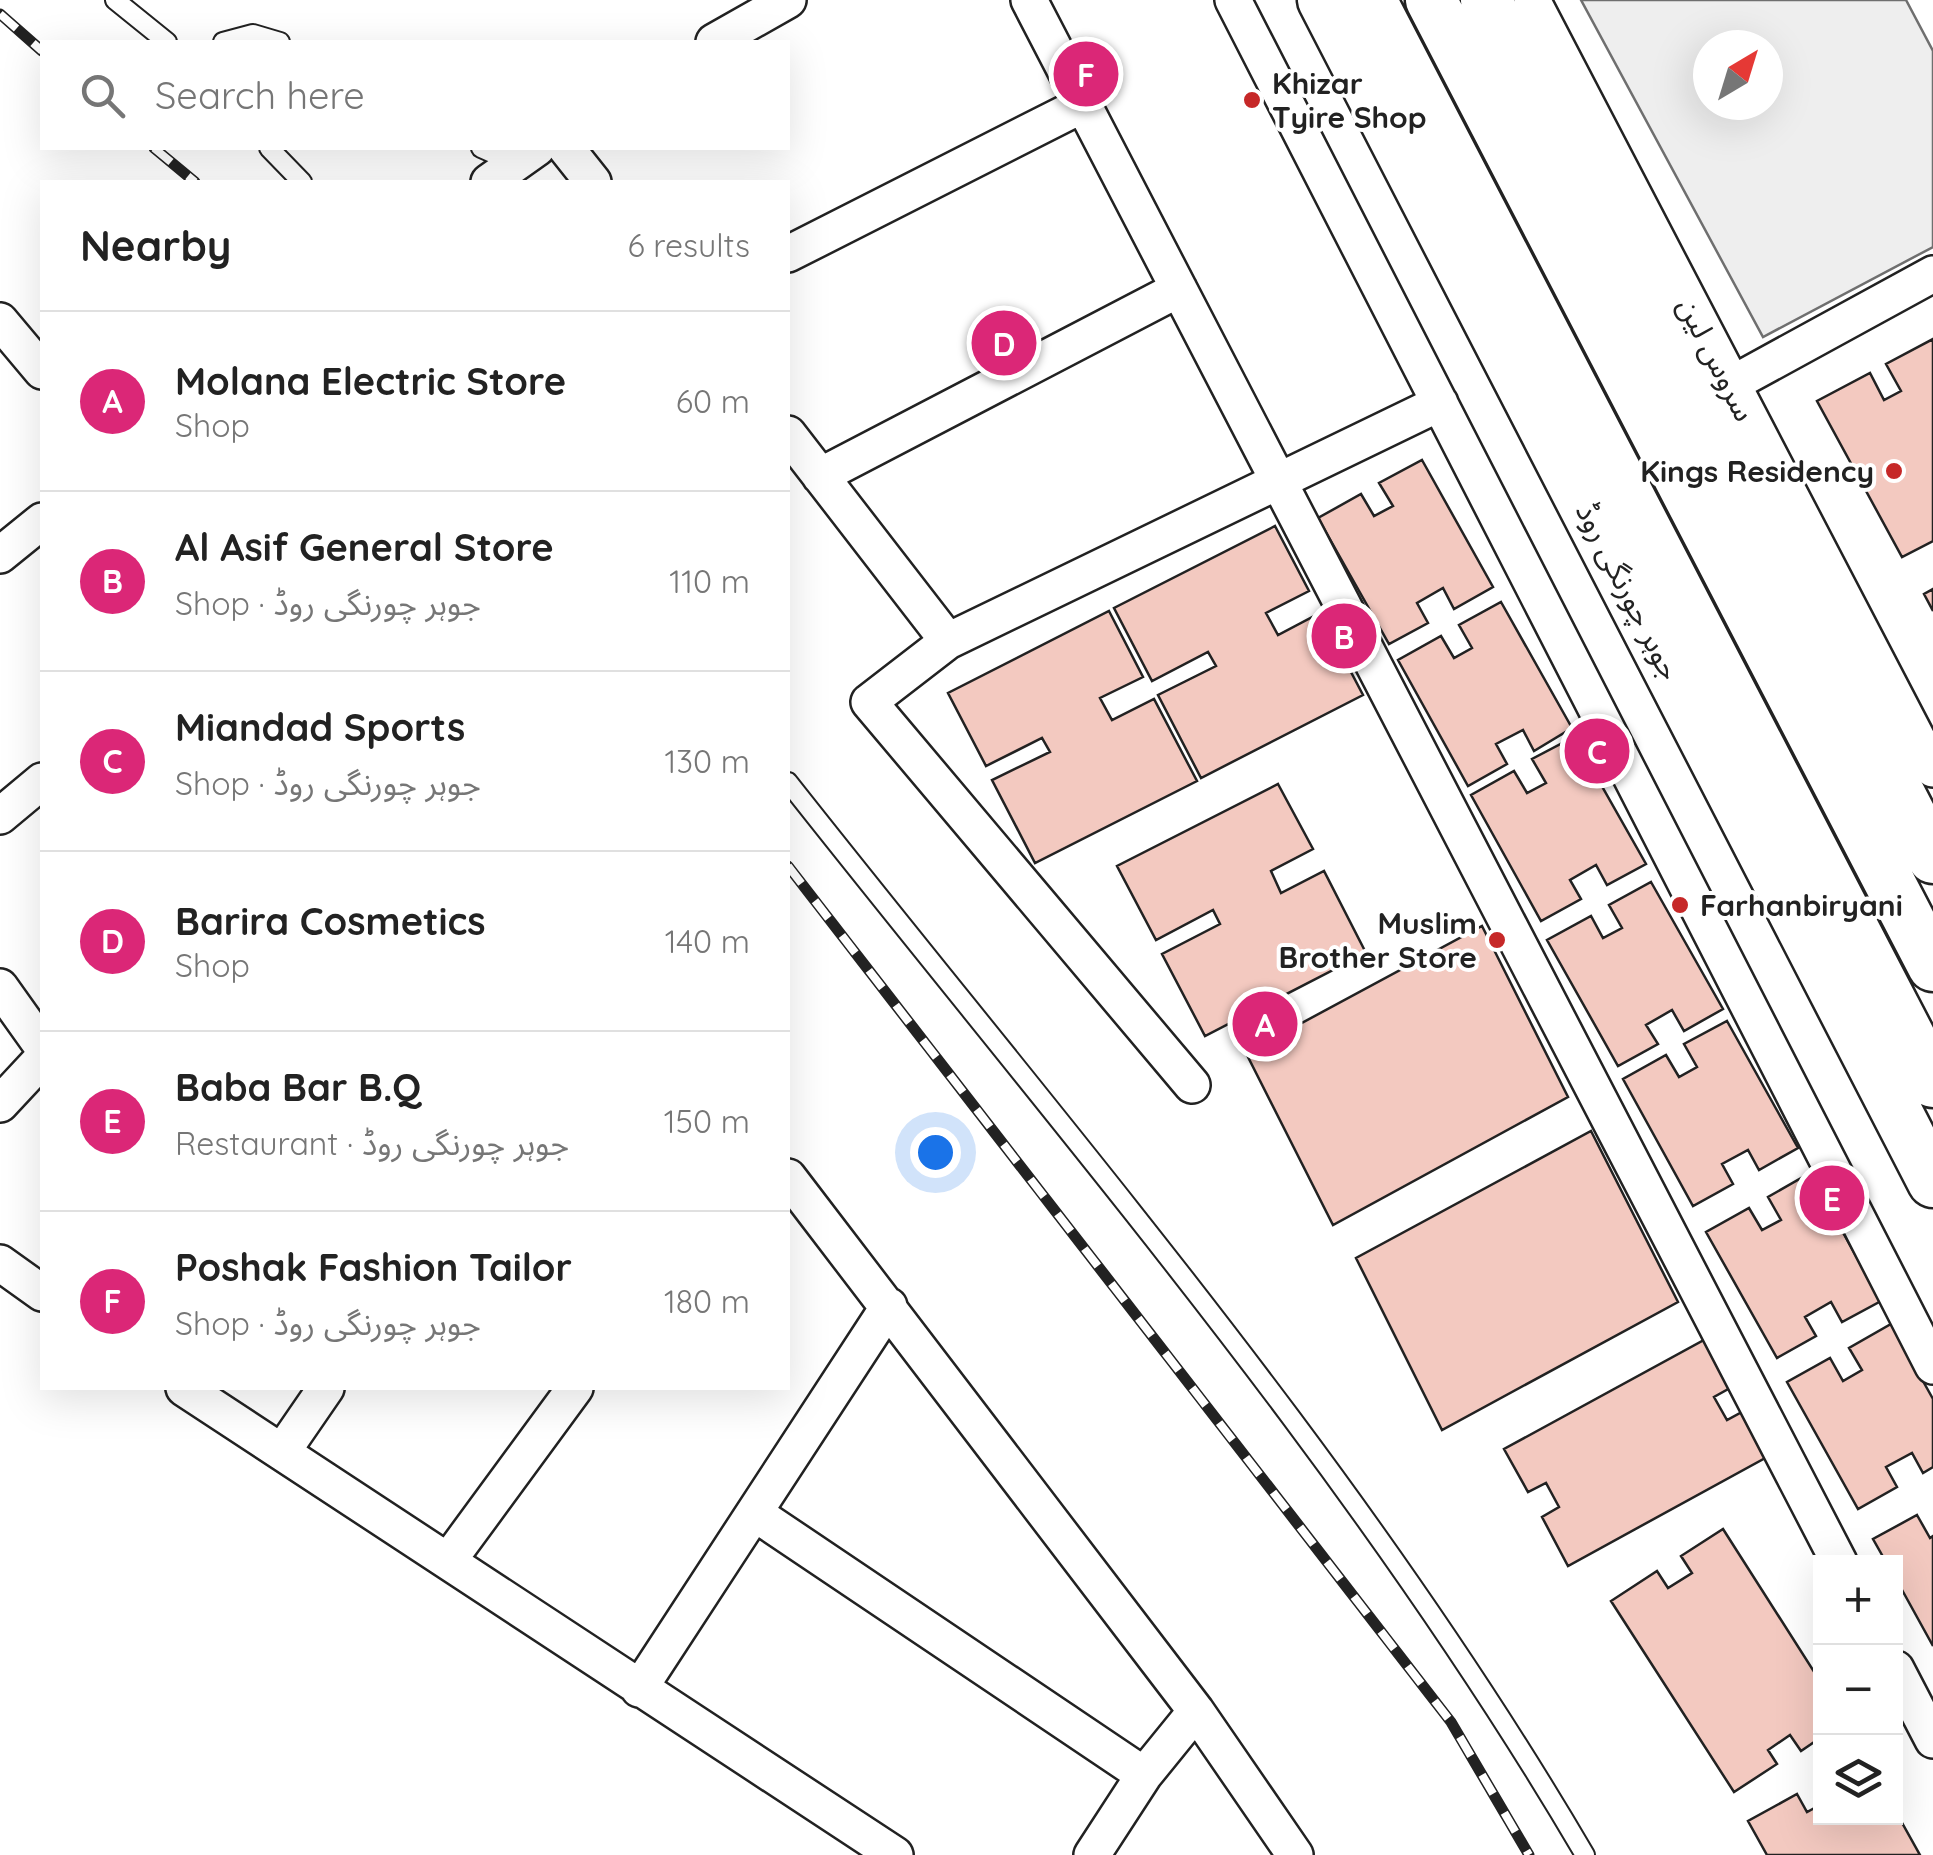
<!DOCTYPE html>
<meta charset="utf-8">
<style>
:root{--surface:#fff;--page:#f6f6f6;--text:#222;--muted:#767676;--line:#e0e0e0;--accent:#db2777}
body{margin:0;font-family:Quicksand,"Noto Sans Arabic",sans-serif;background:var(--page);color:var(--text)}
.controls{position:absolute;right:30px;bottom:30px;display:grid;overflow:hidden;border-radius:0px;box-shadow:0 10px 40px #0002}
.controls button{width:90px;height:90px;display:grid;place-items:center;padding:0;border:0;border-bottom:2px solid var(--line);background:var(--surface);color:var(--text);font:50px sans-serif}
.compass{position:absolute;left:1693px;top:30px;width:90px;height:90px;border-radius:50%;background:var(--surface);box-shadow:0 10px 40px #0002;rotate:38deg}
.you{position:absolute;left:935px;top:1152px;width:35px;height:35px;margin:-25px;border:8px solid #fff;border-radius:50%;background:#1a73e8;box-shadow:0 0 0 15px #1a73e833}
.badge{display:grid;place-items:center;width:65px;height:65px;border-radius:50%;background:var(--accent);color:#fff;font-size:32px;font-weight:700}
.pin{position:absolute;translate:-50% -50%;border:5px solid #fff;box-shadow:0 2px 10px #0006}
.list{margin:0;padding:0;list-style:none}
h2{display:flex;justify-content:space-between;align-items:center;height:130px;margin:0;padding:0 40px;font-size:42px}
h2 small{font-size:32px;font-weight:400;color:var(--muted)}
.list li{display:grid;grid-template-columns:65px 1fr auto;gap:30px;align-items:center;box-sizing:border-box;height:180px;padding:0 40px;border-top:2px solid var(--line)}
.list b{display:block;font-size:38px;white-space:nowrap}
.list p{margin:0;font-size:32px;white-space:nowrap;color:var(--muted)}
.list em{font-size:32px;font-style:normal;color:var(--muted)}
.icon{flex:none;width:55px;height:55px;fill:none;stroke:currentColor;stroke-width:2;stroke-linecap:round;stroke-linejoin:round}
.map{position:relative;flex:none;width:1933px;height:1855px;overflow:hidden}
.search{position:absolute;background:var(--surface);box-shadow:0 10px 40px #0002;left:40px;top:40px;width:750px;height:110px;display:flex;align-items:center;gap:25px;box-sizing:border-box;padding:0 35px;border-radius:0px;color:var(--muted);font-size:38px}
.panel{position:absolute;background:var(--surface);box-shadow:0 10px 40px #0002;left:40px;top:180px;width:750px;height:1210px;border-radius:0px}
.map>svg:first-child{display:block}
</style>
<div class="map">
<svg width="1933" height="1855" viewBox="0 0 1933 1855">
<rect width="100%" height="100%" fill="#fff"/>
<path fill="#eee" stroke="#6f6f6f" stroke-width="2.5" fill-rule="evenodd" d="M1581 0H1906L1933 51V247L1763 337ZM1708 45H1768V105H1708Z"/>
<path fill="#f3c9c0" stroke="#222" stroke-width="2.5" d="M1933 339V541L1902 557 1817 401 1870 373 1884 400 1901 391 1886 364Z
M1422 460 1493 587 1454 609 1443 588 1417 603 1428 623 1389 644 1318 518 1361 494 1374 516 1393 506 1379 483Z
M1275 526 1309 591 1266 613 1278 635 1320 613 1363 695 1201 778 1158 695 1216 666 1208 652 1152 681 1114 608Z
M1933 589V611L1924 594Z
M1501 602 1572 728 1534 751 1523 730 1496 744 1507 764 1468 786 1398 660 1441 636 1454 658 1472 648 1459 625Z
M1109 611 1143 677 1100 698 1112 720 1154 699 1197 781 1035 863 992 780 1050 752 1042 738 986 766 948 693Z
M1574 737 1646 864 1607 885 1596 865 1570 880 1581 899 1541 921 1471 795 1514 771 1527 793 1546 783 1532 759Z
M1278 784 1313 849 1271 871 1281 893 1324 871 1366 953 1205 1036 1162 954 1220 924 1213 910 1156 940 1117 866Z
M1651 882 1723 1009 1684 1031 1672 1010 1646 1025 1658 1044 1618 1066 1547 940 1591 916 1603 938 1622 928 1609 905Z
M1482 926 1568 1097 1333 1225 1246 1053Z
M1727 1021 1798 1148 1759 1170 1748 1150 1722 1164 1733 1184 1693 1206 1623 1079 1666 1055 1679 1077 1697 1067 1684 1044Z
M1591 1131 1678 1302 1442 1430 1356 1258Z
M1810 1173 1881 1301 1842 1322 1831 1302 1805 1317 1816 1336 1777 1358 1706 1232 1749 1208 1762 1230 1781 1220 1768 1197Z
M1891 1324 1933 1399V1467L1923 1473 1912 1453 1886 1467 1897 1487 1858 1509 1787 1382 1830 1358 1843 1381 1862 1370 1849 1348Z
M1704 1340 1730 1388 1714 1397 1727 1420 1742 1412 1767 1457 1568 1566 1542 1517 1559 1507 1546 1483 1528 1492 1504 1449Z
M1917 1515 1930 1538 1933 1536V1646L1896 1579V1562H1886L1873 1539Z
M1723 1529 1820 1681V1738L1801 1751 1790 1735 1768 1750 1777 1764 1734 1792 1611 1601 1657 1571 1668 1588 1692 1573 1681 1556Z
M1797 1794 1807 1812 1820 1805V1818H1896V1812L1920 1855H1767L1748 1821Z"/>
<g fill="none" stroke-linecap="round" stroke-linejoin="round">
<g stroke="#222" stroke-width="22">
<path id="lane" d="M115 0 167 42
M223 42 253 34 280 42
M269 148 302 182
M481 148 515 163
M788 782C1064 1132 1359 1469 1585 1855"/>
</g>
<g stroke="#222" stroke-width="40">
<path id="street" d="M1029 0 1839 1562
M1233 0 1933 1366
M1532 0 1933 769
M714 42 788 0
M566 148 593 182
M489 182 537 148
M788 254 1082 105
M0 321 42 371
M1730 385 1933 274
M788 434 948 641
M820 476 1179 289
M0 555 42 521
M0 816 42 781
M0 987 42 1046
M1192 1085 869 702 948 641 1440 403
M0 1104 42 1059
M788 1177 1196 1711 1295 1855
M0 1263 42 1293
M184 1388 895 1855
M282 1452 326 1388
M756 1514 1144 1775
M448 1561 575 1388
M1896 1669 1933 1740
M639 1689 889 1306
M1092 1855 1144 1775 1196 1711"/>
</g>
<g stroke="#222" stroke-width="55">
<path id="secondary" d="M1323 0 1933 1182
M1371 0 1933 1082
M1431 0 1933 966
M1486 0 1933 858"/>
</g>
<use href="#lane" stroke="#fff" stroke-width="18"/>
<use href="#street" stroke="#fff" stroke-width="35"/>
<use href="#secondary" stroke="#fff" stroke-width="50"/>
<g stroke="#222" stroke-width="11">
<path id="rail" d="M0 14 42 51
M154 148 195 182
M788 866 1451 1722 1529 1855"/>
</g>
<use href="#rail" stroke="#fff" stroke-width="8" stroke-dasharray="22" stroke-linecap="butt"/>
</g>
<g fill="#c62828" stroke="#fff" stroke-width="4">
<circle cx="1252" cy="100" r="10"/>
<circle cx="1894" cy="471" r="10"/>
<circle cx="1680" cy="905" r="10"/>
<circle cx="1497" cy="940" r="10"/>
</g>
<g text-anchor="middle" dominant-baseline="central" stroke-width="8" stroke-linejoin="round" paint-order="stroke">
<g font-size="30" font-weight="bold" fill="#222" stroke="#fff" text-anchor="start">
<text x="1272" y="83">Khizar<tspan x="1272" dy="34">Tyire Shop</tspan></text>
<text x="1874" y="471" text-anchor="end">Kings Residency</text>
<text x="1700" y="905">Farhanbiryani</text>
<text x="1477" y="923" text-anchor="end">Muslim<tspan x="1477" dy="34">Brother Store</tspan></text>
</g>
<g font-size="30" fill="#222" stroke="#fff">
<text transform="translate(1717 359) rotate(63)">سروس لین</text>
<text transform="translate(1629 591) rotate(63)">جوہر چورنگی روڈ</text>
</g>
</g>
</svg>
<div class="controls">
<button>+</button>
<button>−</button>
<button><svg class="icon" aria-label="layers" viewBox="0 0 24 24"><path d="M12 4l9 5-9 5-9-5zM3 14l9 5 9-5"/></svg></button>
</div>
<svg class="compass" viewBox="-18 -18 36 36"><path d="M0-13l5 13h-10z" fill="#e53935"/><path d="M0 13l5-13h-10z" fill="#767676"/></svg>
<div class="you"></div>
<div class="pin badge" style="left:1265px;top:1024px">A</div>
<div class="pin badge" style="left:1344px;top:636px">B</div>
<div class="pin badge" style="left:1597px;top:751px">C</div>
<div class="pin badge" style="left:1004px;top:343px">D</div>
<div class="pin badge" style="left:1832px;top:1198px">E</div>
<div class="pin badge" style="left:1086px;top:74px">F</div>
<div class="search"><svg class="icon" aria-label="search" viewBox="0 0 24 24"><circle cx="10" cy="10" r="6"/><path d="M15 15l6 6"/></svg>Search here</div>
<section class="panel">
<h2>Nearby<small>6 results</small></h2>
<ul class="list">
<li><span class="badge">A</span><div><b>Molana Electric Store</b><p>Shop</p></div><em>60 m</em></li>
<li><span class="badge">B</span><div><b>Al Asif General Store</b><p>Shop · جوہر چورنگی روڈ</p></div><em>110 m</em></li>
<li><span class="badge">C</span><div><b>Miandad Sports</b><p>Shop · جوہر چورنگی روڈ</p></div><em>130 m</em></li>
<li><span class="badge">D</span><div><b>Barira Cosmetics</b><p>Shop</p></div><em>140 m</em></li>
<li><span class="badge">E</span><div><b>Baba Bar B.Q</b><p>Restaurant · جوہر چورنگی روڈ</p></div><em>150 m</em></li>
<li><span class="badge">F</span><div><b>Poshak Fashion Tailor</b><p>Shop · جوہر چورنگی روڈ</p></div><em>180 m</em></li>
</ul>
</section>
</div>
